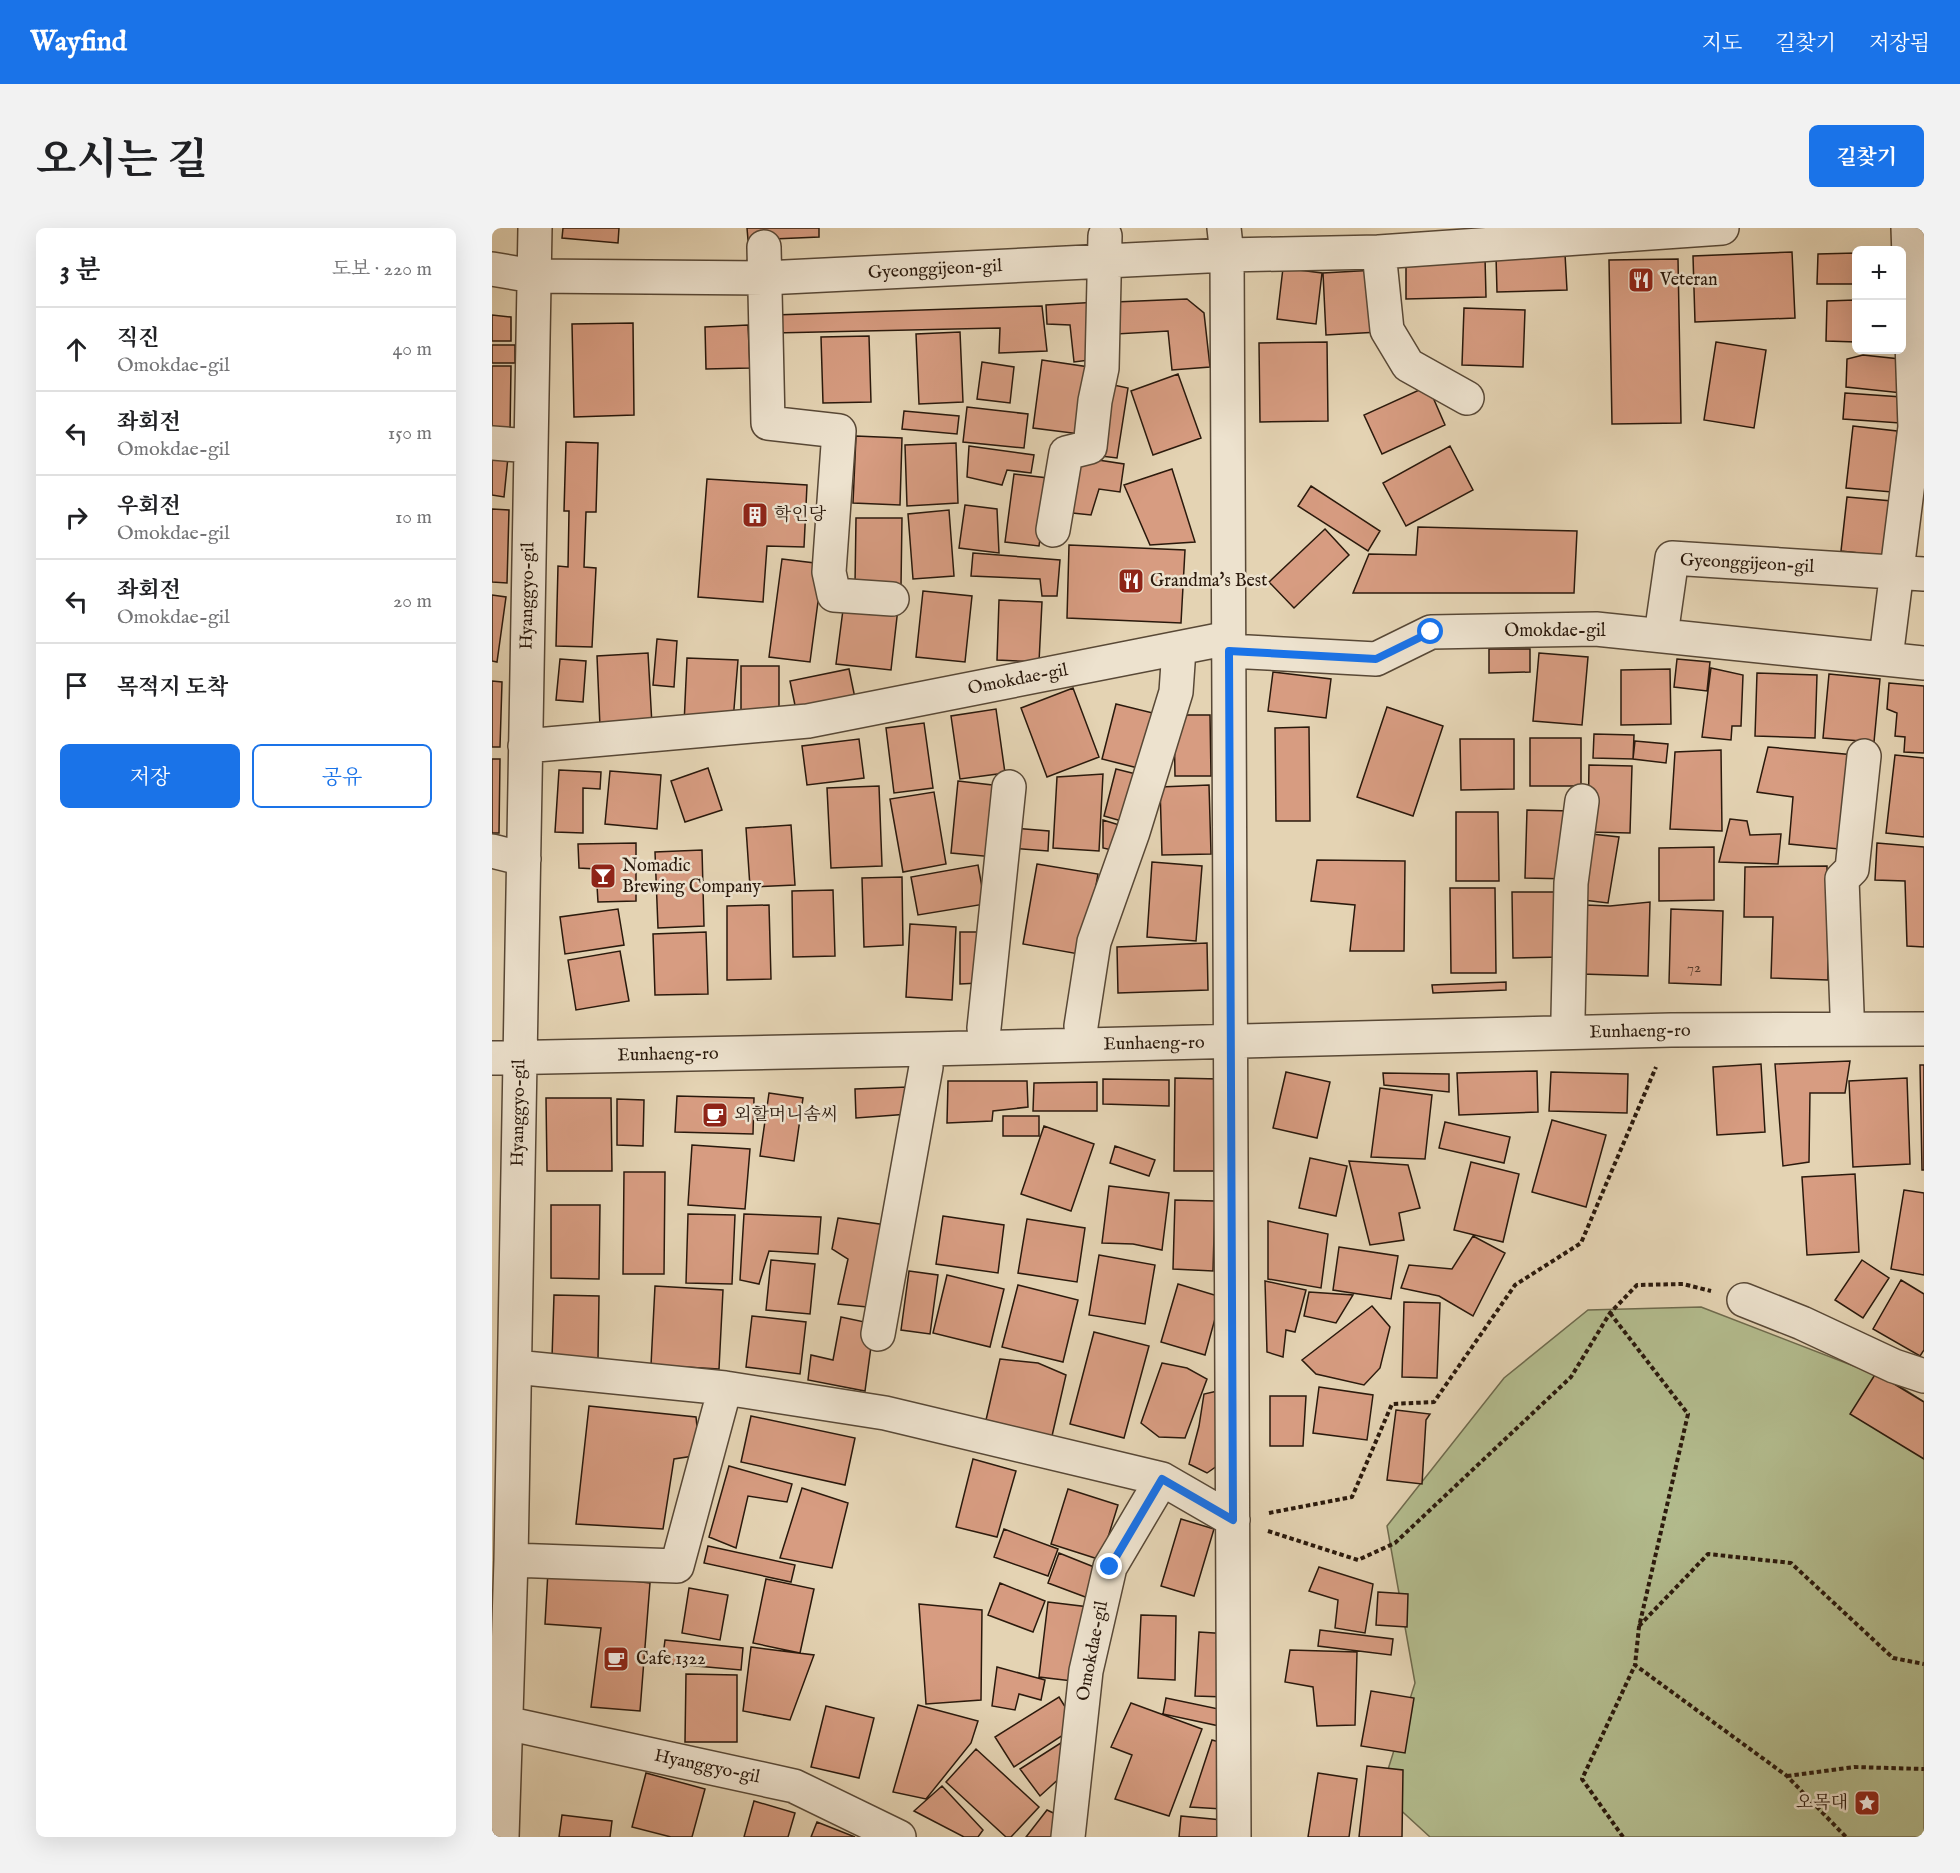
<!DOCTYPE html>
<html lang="ko">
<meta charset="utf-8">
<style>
:root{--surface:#fff;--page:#f2f2f2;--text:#202124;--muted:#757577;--line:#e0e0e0;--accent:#1a73e8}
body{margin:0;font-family:"IM FELL English","Noto Serif KR",serif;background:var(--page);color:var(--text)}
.controls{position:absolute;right:18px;top:18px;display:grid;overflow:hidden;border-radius:9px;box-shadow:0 6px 24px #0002}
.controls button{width:54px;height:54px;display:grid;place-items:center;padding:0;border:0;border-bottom:2px solid var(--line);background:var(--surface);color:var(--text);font:30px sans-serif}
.stop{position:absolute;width:18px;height:18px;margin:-14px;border:4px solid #1a73e8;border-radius:50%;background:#fff}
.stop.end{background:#1a73e8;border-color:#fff;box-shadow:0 2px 6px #0008}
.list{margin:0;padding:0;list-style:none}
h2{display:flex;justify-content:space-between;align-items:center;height:78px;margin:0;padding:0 24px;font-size:26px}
h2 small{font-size:20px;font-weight:400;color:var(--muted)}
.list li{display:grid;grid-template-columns:39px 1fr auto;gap:18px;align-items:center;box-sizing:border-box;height:84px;padding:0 24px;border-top:2px solid var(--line)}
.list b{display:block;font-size:22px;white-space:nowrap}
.list p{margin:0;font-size:20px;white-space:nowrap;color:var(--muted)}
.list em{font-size:20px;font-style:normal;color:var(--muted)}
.actions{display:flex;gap:12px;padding:18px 24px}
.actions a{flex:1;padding:14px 0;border:2px solid var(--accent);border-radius:9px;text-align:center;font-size:21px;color:var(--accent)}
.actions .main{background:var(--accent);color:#fff}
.icon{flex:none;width:33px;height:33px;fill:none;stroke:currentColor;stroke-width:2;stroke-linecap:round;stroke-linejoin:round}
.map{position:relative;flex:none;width:1432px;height:1609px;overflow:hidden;border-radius:9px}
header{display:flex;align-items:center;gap:36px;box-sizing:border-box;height:84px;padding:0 30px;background:var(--accent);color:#fff}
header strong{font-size:28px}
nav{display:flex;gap:33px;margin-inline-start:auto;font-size:21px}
.intro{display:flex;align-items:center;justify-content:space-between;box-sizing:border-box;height:144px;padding:0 36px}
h1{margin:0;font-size:42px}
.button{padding:15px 27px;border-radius:9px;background:var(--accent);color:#fff;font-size:21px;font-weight:700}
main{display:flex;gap:36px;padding:0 36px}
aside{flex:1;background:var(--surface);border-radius:9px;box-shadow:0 6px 24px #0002}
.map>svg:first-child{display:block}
</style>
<header>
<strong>Wayfind</strong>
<nav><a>지도</a><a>길찾기</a><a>저장됨</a></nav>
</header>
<div class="intro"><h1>오시는 길</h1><a class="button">길찾기</a></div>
<main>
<aside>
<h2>3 분<small>도보 · 220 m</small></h2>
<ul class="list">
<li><svg class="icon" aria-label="ahead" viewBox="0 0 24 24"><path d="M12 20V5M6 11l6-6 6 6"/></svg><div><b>직진</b><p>Omokdae-gil</p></div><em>40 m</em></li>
<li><svg class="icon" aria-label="left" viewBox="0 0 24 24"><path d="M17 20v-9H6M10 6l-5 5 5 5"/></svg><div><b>좌회전</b><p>Omokdae-gil</p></div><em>150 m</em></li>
<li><svg class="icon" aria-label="right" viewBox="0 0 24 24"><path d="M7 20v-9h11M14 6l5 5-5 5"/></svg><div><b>우회전</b><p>Omokdae-gil</p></div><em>10 m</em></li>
<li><svg class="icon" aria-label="left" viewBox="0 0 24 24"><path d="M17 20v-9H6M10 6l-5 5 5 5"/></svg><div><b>좌회전</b><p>Omokdae-gil</p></div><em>20 m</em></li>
<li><svg class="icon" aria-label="arrive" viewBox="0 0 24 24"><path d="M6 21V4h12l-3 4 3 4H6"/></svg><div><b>목적지 도착</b></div></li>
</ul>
<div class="actions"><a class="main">저장</a><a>공유</a></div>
</aside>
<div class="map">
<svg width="1432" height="1609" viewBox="0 0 1432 1609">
<rect width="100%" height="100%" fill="#e4d3b3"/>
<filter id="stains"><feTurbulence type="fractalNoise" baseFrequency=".00333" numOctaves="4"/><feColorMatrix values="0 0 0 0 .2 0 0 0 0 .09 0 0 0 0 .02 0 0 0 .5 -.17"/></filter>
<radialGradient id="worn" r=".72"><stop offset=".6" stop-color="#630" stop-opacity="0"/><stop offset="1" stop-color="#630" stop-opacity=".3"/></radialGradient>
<path fill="#b3bc8e" stroke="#6e6a4d" stroke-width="1.5" d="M1209 1079 1398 1152 1432 1174V1609H938L889 1564 923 1455 895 1298 1012 1150 1096 1082Z"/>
<path fill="#d79c81" stroke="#2a190c" stroke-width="1.5" d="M71 0H127L126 15 70 10Z
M255 0H327V9L256 12Z
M1300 24 1303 90 1203 94 1201 28Z
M1364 25V56H1325L1326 26Z
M1073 26 1075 62 1005 64 1004 28Z
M993 29 994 69 914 71V31Z
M1186 31 1189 195 1120 196 1117 32Z
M791 40 830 45 824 96 785 91Z
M884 42 887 104 834 107 831 45Z
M695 71 712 85 718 139 680 142 676 103 624 106 623 74Z
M1363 72 1364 114 1334 113 1335 73Z
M607 74 605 131 582 134 578 97 555 96 554 77Z
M550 78 555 123 507 125 508 100 282 105V87Z
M972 80 1033 82 1031 139 970 137Z
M0 87 19 89V113H0Z
M141 95 142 187 82 189 80 96Z
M256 97 258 140 214 141 213 99Z
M468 104 471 174 427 176 424 106Z
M377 108 379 174 331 175 329 109Z
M835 114 836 193 768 194 767 115Z
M1224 114 1274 122 1262 200 1212 192Z
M0 117H23V135H0Z
M1371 127 1408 131 1410 165 1354 159 1355 131Z
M550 132 597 139 588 206 541 200Z
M490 134 522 139 518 175 485 171Z
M0 138H19L18 205H0Z
M686 146 709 210 661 227 639 163Z
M612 155 636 160 625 230 601 227Z
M936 158 953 197 890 226 872 187Z
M1353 165 1410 169 1408 195 1351 191Z
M475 179 536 186 532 220 471 214Z
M412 183 467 188 465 206 410 201Z
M1361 198 1405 203 1400 264 1354 260Z
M364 208 410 210 408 277 361 275Z
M74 214 106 215 104 284H94L92 339 104 340 100 419 64 418 66 338 76 339 77 283H72Z
M464 215 466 275 415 278 413 217Z
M477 218 542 227 539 245 515 242 510 257 475 249Z
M958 218 981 262 914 298 891 255Z
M0 227 16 229 12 269 0 267Z
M580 228 632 236 628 264 607 261 599 287 571 284Z
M680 241 703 314 658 317 632 257Z
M522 246 556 250 547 318 513 314Z
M215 251 315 257 312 319 275 318 271 374 206 369Z
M819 258 888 303 876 323 806 278Z
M1355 269 1400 273 1394 328 1349 323Z
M473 277 505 281 507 325 467 320Z
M0 281 17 282 15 355 0 354Z
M457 282 462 348 421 351 416 286Z
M364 290H410L409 358 363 357Z
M926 299 1085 303 1082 365H861L877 326 924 327Z
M833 301 857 327 802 380 777 354Z
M577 317 693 322 689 395 575 390Z
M481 325 568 332 565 368H550L548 351 479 348Z
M290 331 331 336 318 434 277 429Z
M431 363 480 368 473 434 424 429Z
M0 367 14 369 5 434 0 433Z
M507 372 550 374 547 434 505 432Z
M352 374 406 380 399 442 344 436Z
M165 411 185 413 182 459 161 457Z
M997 421H1038V444L997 445Z
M156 425 160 497 108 499 105 428Z
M1047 425 1096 429 1090 497 1041 493Z
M195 430 246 432 241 493 192 497Z
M68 431 94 433 91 474 64 472Z
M1185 431 1218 434 1215 463 1182 459Z
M249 438H287V493H249Z
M1219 440 1251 447 1249 498H1240L1239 512 1210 509Z
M357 441 363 470 304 482 298 453Z
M1178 441 1179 496 1129 497V442Z
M781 444 839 451 834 490 776 483Z
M1265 445 1325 447 1323 510 1263 508Z
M1337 446 1388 451 1382 514 1331 510Z
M0 453 10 454 8 519H0Z
M1397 455 1432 458V525L1412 524 1413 509 1403 508 1405 485 1395 481Z
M581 460 607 529 555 549 529 480Z
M624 476 669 487 654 542 610 531Z
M895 479 951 498 921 588 865 569Z
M504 481 513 545 468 551 459 488Z
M682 487H718L719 548H683Z
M432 495 441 560 402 565 394 500Z
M817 499 818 593H784L783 500Z
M1102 506 1142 507 1141 531 1101 530Z
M1038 510H1089V558H1038Z
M367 511 372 550 315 557 310 518Z
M968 511H1022V561L969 562Z
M1143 513 1176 516 1174 535 1141 531Z
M1276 519 1363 527 1357 622 1297 616 1301 569 1265 564Z
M1229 522 1230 603 1178 601 1183 524Z
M1403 527 1432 530V609L1394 605Z
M0 531H8L7 605H0Z
M1097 537 1140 538 1138 605 1096 604Z
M216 540 230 582 193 594 179 553Z
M624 541 652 548 640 596 612 588Z
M67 542 109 544 108 561 91 560V605L63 604Z
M118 543 169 547 165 601 113 596Z
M611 546 607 623 561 620 565 549Z
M466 553 509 558 502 629 459 625Z
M717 557 719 626 670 627 668 559Z
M387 558 390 638 339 640 335 560Z
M442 564 454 636 411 644 398 571Z
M1035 582 1080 583 1078 651 1033 650Z
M964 584H1006L1007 653H964Z
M1238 591 1255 593 1258 607 1289 606 1286 636 1227 634Z
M611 592 637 600 633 625 611 620Z
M299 597 303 657 258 659 254 600Z
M520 600 557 603 556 623 519 620Z
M1090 605 1127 609 1116 675 1083 671Z
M144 615V673L106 674 104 641 87 640 86 616Z
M1385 615 1432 619V719L1415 718 1413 653 1383 652Z
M1222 619V672L1167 673V620Z
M210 622 212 698 166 700 163 624Z
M825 632 913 633 912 723H858L863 677 819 673Z
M660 634 710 638 704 713 655 709Z
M545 636 606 646 592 727 531 716Z
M486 637 493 676 426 687 419 649Z
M1335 638 1336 752 1279 750 1281 689H1252L1253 639Z
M410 649 411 717 372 719 370 650Z
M958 660H1003L1004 745H959Z
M341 662 343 728 301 729 300 663Z
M1020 664H1071V729L1021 730Z
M1158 674 1156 748 1089 746 1094 677 1118 678Z
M277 677 279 751 235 752V678Z
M126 681 132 717 73 726 68 689Z
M1179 681 1231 683 1229 757 1177 755Z
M418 696 464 699 460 772 414 769Z
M214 704 216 766 163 767 161 706Z
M468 704H486L487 755 468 756Z
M715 715 716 762 626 765 625 719Z
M128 723 137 773 84 782 76 732Z
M1014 754V762L941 765 940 757Z
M1358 833 1353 865H1318L1317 934 1291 938 1283 836Z
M1269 836 1273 904 1225 907 1221 839Z
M1428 837H1432V942H1430Z
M1045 843 1046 884 967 887 965 845Z
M794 844 838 854 825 910 781 900Z
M1059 844 1136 846 1135 885 1057 883Z
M891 845 957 846V864L892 857Z
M683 850 727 851 725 943H682Z
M1415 850 1418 936 1361 939 1357 853Z
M611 851 677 852V878L611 876Z
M456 853H535L536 879 501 883 500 893 455 895Z
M605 854V883H541L542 855Z
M416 859 417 886 364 890 363 861Z
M888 860 940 867 933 931 879 929Z
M277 865 311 870 302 933 268 928Z
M185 868 262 870 261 906 183 904Z
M54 870H119L120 943H55Z
M125 871 152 872 151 918 125 917Z
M511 888H547V908H511Z
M1060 892 1114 907 1094 979 1040 964Z
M953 894 1018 909 1012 935 947 920Z
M552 898 602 916 579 983 529 966Z
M200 917 258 921 253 981 196 977Z
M623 918 663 932 657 948 618 935Z
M818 930 855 938 844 988 807 980Z
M857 933 916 937 928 980 907 985 912 1012 878 1017Z
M979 934 1027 946 1011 1014 962 1002Z
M132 944H173L172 1046H131Z
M1363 946 1367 1024 1315 1027 1310 949Z
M617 958 677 965 670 1022 641 1016 610 1015Z
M1412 962 1432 965V1047L1399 1041Z
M683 972 723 973 721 1043 681 1041Z
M59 977H108L107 1051 59 1050Z
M196 986 243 987 240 1056 194 1055Z
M252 986 329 989 326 1026 277 1023 267 1056 248 1052Z
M451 988 512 997 506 1045 444 1036Z
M346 990 401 998 385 1080 346 1076 356 1031 340 1021Z
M535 991 593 1000 585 1054 526 1045Z
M776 993 836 1006 829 1060 776 1051Z
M981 1008 1013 1025 981 1088 947 1068 909 1060 917 1037 960 1041Z
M847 1019 906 1028 899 1071 841 1062Z
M607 1027 663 1037 653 1096 597 1087Z
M279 1032 323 1036 318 1086 274 1082Z
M1370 1032 1397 1050 1371 1090 1343 1072Z
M417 1043 446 1047 438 1106 409 1102Z
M455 1047 512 1061 498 1119 441 1105Z
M1409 1052 1432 1066V1122L1428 1128 1381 1101Z
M773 1053 814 1062 803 1104 794 1102 791 1129 775 1124Z
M686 1056 729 1069 713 1127 669 1114Z
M526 1057 586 1072 571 1134 510 1119Z
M163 1058 231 1062 227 1141 159 1137Z
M817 1064 861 1067 844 1095 812 1088Z
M62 1067 107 1068 106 1131 60 1130Z
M912 1074 948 1075 945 1150 910 1149Z
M880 1078 898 1099 888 1140 872 1157 824 1146 810 1132Z
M260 1088 314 1094 308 1146 254 1139Z
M349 1089 382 1096 373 1163 316 1152 319 1127 341 1132Z
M602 1104 657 1118 632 1210 578 1196Z
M508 1131 546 1135 574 1147 560 1208 494 1192Z
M670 1135 695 1140 715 1151 693 1210 667 1209 649 1195Z
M1384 1145 1432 1174V1231L1358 1186Z
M827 1159 881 1167 875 1212 821 1205Z
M730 1162 732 1233 715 1245 697 1236 707 1198 712 1166Z
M778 1168H814L811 1218H778Z
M97 1178 204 1189 208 1227 182 1231 171 1301 84 1296Z
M904 1182 938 1186 934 1192 930 1256 895 1252Z
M259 1188 363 1210 353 1257 249 1234Z
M481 1231 524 1243 505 1309 464 1299Z
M237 1238 300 1256 295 1274 256 1268 244 1320 217 1309Z
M310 1260 356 1275 340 1340 288 1330Z
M576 1261 626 1277 609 1332 559 1316Z
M689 1291 722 1301 702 1368 669 1358Z
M512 1301 566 1321 556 1348 502 1329Z
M216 1318 303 1337 299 1354 212 1335Z
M567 1325 607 1341 596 1370 556 1355Z
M827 1339 881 1356 873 1405 843 1400 846 1372 817 1363Z
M56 1343 158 1355 148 1483 99 1479 109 1400 53 1396Z
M274 1351 322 1361 308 1425 261 1415Z
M508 1355 553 1373 541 1404 496 1387Z
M197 1360 236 1367 228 1412 190 1405Z
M886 1364 916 1366 915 1399 884 1397Z
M556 1374 597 1379 589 1454 547 1449Z
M427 1376 490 1382 489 1472 434 1476Z
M649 1387 684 1388 683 1452 646 1450Z
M828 1402 901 1411 899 1427 826 1418Z
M707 1404 737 1406 734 1469 703 1468Z
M173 1412 251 1420 249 1442 170 1435Z
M259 1419 322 1427 298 1492 251 1483Z
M798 1422 865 1424 863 1497 825 1498 821 1459 793 1454Z
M505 1439 553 1452 549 1472 527 1466 523 1482 500 1478Z
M194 1446 245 1447V1514H193Z
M879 1463 922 1470 913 1525 869 1518Z
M567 1469 585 1498 522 1539 503 1509Z
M674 1470 736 1483 732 1499 671 1486Z
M639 1475 710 1501 677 1588 623 1571 640 1527 619 1519Z
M426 1477 486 1493 479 1515 434 1571 401 1564Z
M334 1478 382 1490 367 1550 319 1539Z
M575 1511 582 1537 548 1568 528 1541Z
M720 1512 735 1516 730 1581 698 1579Z
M484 1521 547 1579 519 1609H514L454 1554Z
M875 1538 911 1542 910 1609H867Z
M154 1545 213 1561 200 1609H179L140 1599Z
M826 1545 865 1551 857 1609H816Z
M450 1558 491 1602 486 1609H472L422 1583Z
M262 1573 303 1585 296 1609H252Z
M555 1582 570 1589 564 1609H534Z
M70 1587 120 1593 118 1609H67Z
M689 1588 730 1592 728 1609H687Z
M325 1594 363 1609H319Z"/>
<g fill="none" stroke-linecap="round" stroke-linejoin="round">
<g stroke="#584836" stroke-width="36">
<path id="minor" d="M732 0 735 27 742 1609
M272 19 276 195 347 203 337 344 342 367 400 371
M887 24 895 102 916 137 975 170
M0 41 41 48 273 50 735 27 887 24 1230 0
M0 215 38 218
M561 302 574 225 598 219 603 173 610 140 613 8
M1169 407 1180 330 1432 346
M737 423 884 431 939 404 1104 401 1432 435
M1394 430 1423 199 1416 0
M33 518 316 493 737 410
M0 623 32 631
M1355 784 1350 651 1360 641 1372 528
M1076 789 1079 655 1090 573
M589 798 602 714 641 604 684 464 687 421
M492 800 517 559
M0 830 437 821 1179 802 1432 801
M1252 1072 1310 1095 1402 1138 1432 1148
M386 1106 434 839
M23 1139 233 1160 393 1185 670 1251 741 1292
M19 1332 185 1338 233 1160
M14 1495 302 1558 407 1609
M10 1609 19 1332 43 0
M576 1609 594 1443 618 1339 670 1251"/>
</g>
<path stroke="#2a190c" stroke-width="4" stroke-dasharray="4.5 3" stroke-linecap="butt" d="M1118 1085 1196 1186 1147 1399 1143 1437 1295 1548 1354 1609
M777 1285 860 1269 900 1176 942 1174 1023 1057 1089 1015 1164 839
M776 1303 866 1332 903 1315 1079 1149 1118 1085 1145 1057 1191 1056 1219 1063
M1147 1398 1216 1326 1299 1335 1401 1430 1432 1436
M1295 1548 1362 1539 1432 1541
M1131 1609 1090 1551 1143 1437"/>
<use href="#minor" stroke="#ede2ce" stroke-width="33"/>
</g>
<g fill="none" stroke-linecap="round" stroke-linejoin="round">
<path stroke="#1a73e8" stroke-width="8" d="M618 1339 670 1251 741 1292 737 423 884 431 939 404"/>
</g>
<defs>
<g id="restaurant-square" transform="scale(1.35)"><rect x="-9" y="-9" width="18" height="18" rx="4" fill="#8f2418" stroke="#ede2ce"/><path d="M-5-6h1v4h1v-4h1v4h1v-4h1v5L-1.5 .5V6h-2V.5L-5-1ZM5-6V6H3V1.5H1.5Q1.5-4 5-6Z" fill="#fff"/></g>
<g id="building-square" transform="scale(1.35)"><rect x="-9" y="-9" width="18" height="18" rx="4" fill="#8f2418" stroke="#ede2ce"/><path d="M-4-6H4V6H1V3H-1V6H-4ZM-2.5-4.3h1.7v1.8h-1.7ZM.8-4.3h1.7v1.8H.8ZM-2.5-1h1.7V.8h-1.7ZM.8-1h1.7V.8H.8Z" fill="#fff"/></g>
<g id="bar-square" transform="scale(1.35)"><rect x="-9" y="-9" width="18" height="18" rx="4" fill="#8f2418" stroke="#ede2ce"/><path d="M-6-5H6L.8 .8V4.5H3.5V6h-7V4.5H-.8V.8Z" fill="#fff"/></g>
<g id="cafe-square" transform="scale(1.35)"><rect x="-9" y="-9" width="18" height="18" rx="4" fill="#8f2418" stroke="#ede2ce"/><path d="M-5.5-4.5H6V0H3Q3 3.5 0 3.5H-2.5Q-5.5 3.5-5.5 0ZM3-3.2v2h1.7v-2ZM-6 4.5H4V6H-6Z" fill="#fff"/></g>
<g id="sight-square" transform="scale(1.35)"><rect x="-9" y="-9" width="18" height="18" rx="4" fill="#8f2418" stroke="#ede2ce"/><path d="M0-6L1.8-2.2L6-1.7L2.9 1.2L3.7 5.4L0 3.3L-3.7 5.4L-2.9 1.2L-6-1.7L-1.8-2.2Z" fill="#fff"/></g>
</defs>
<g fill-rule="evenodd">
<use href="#restaurant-square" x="1149" y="52"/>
<use href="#building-square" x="263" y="287"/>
<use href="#restaurant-square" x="639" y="353"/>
<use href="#bar-square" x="111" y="648"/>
<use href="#cafe-square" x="223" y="887"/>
<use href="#cafe-square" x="124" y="1431"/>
<use href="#sight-square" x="1375" y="1575"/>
</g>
<g text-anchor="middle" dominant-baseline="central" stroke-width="5" stroke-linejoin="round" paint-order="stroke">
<g font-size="15" fill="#553a29">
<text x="1202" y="739">72</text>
</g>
<g font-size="18" fill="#2a190c" stroke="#ede2ce">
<text transform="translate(443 42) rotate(-3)">Gyeonggijeon-gil</text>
<text transform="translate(1255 336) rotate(3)">Gyeonggijeon-gil</text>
<text transform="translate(36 368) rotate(-89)">Hyanggyo-gil</text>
<text x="1063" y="403">Omokdae-gil</text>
<text transform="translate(526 452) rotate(-11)">Omokdae-gil</text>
<text transform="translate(1148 804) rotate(-1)">Eunhaeng-ro</text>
<text transform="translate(662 816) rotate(-1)">Eunhaeng-ro</text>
<text transform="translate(176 827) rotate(-1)">Eunhaeng-ro</text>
<text transform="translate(27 885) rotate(-89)">Hyanggyo-gil</text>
<text transform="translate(601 1423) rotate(-79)">Omokdae-gil</text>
<text transform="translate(215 1539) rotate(12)">Hyanggyo-gil</text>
</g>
<g font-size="18" fill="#2a190c" stroke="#ede2ce" text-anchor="start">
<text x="1168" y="52">Veteran</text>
<text x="282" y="287">학인당</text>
<text x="658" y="353">Grandma's Best</text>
<text x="130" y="638">Nomadic<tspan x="130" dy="21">Brewing Company</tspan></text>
<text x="242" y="887">외할머니솜씨</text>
<text x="144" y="1431">Cafe 1322</text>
<text x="1356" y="1575" text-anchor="end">오목대</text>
</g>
</g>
<rect width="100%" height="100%" filter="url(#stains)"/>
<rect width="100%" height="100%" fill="url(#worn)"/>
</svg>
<div class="controls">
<button>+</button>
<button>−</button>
</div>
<div class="stop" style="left:939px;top:404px"></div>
<div class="stop end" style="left:618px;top:1339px"></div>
</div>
</main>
